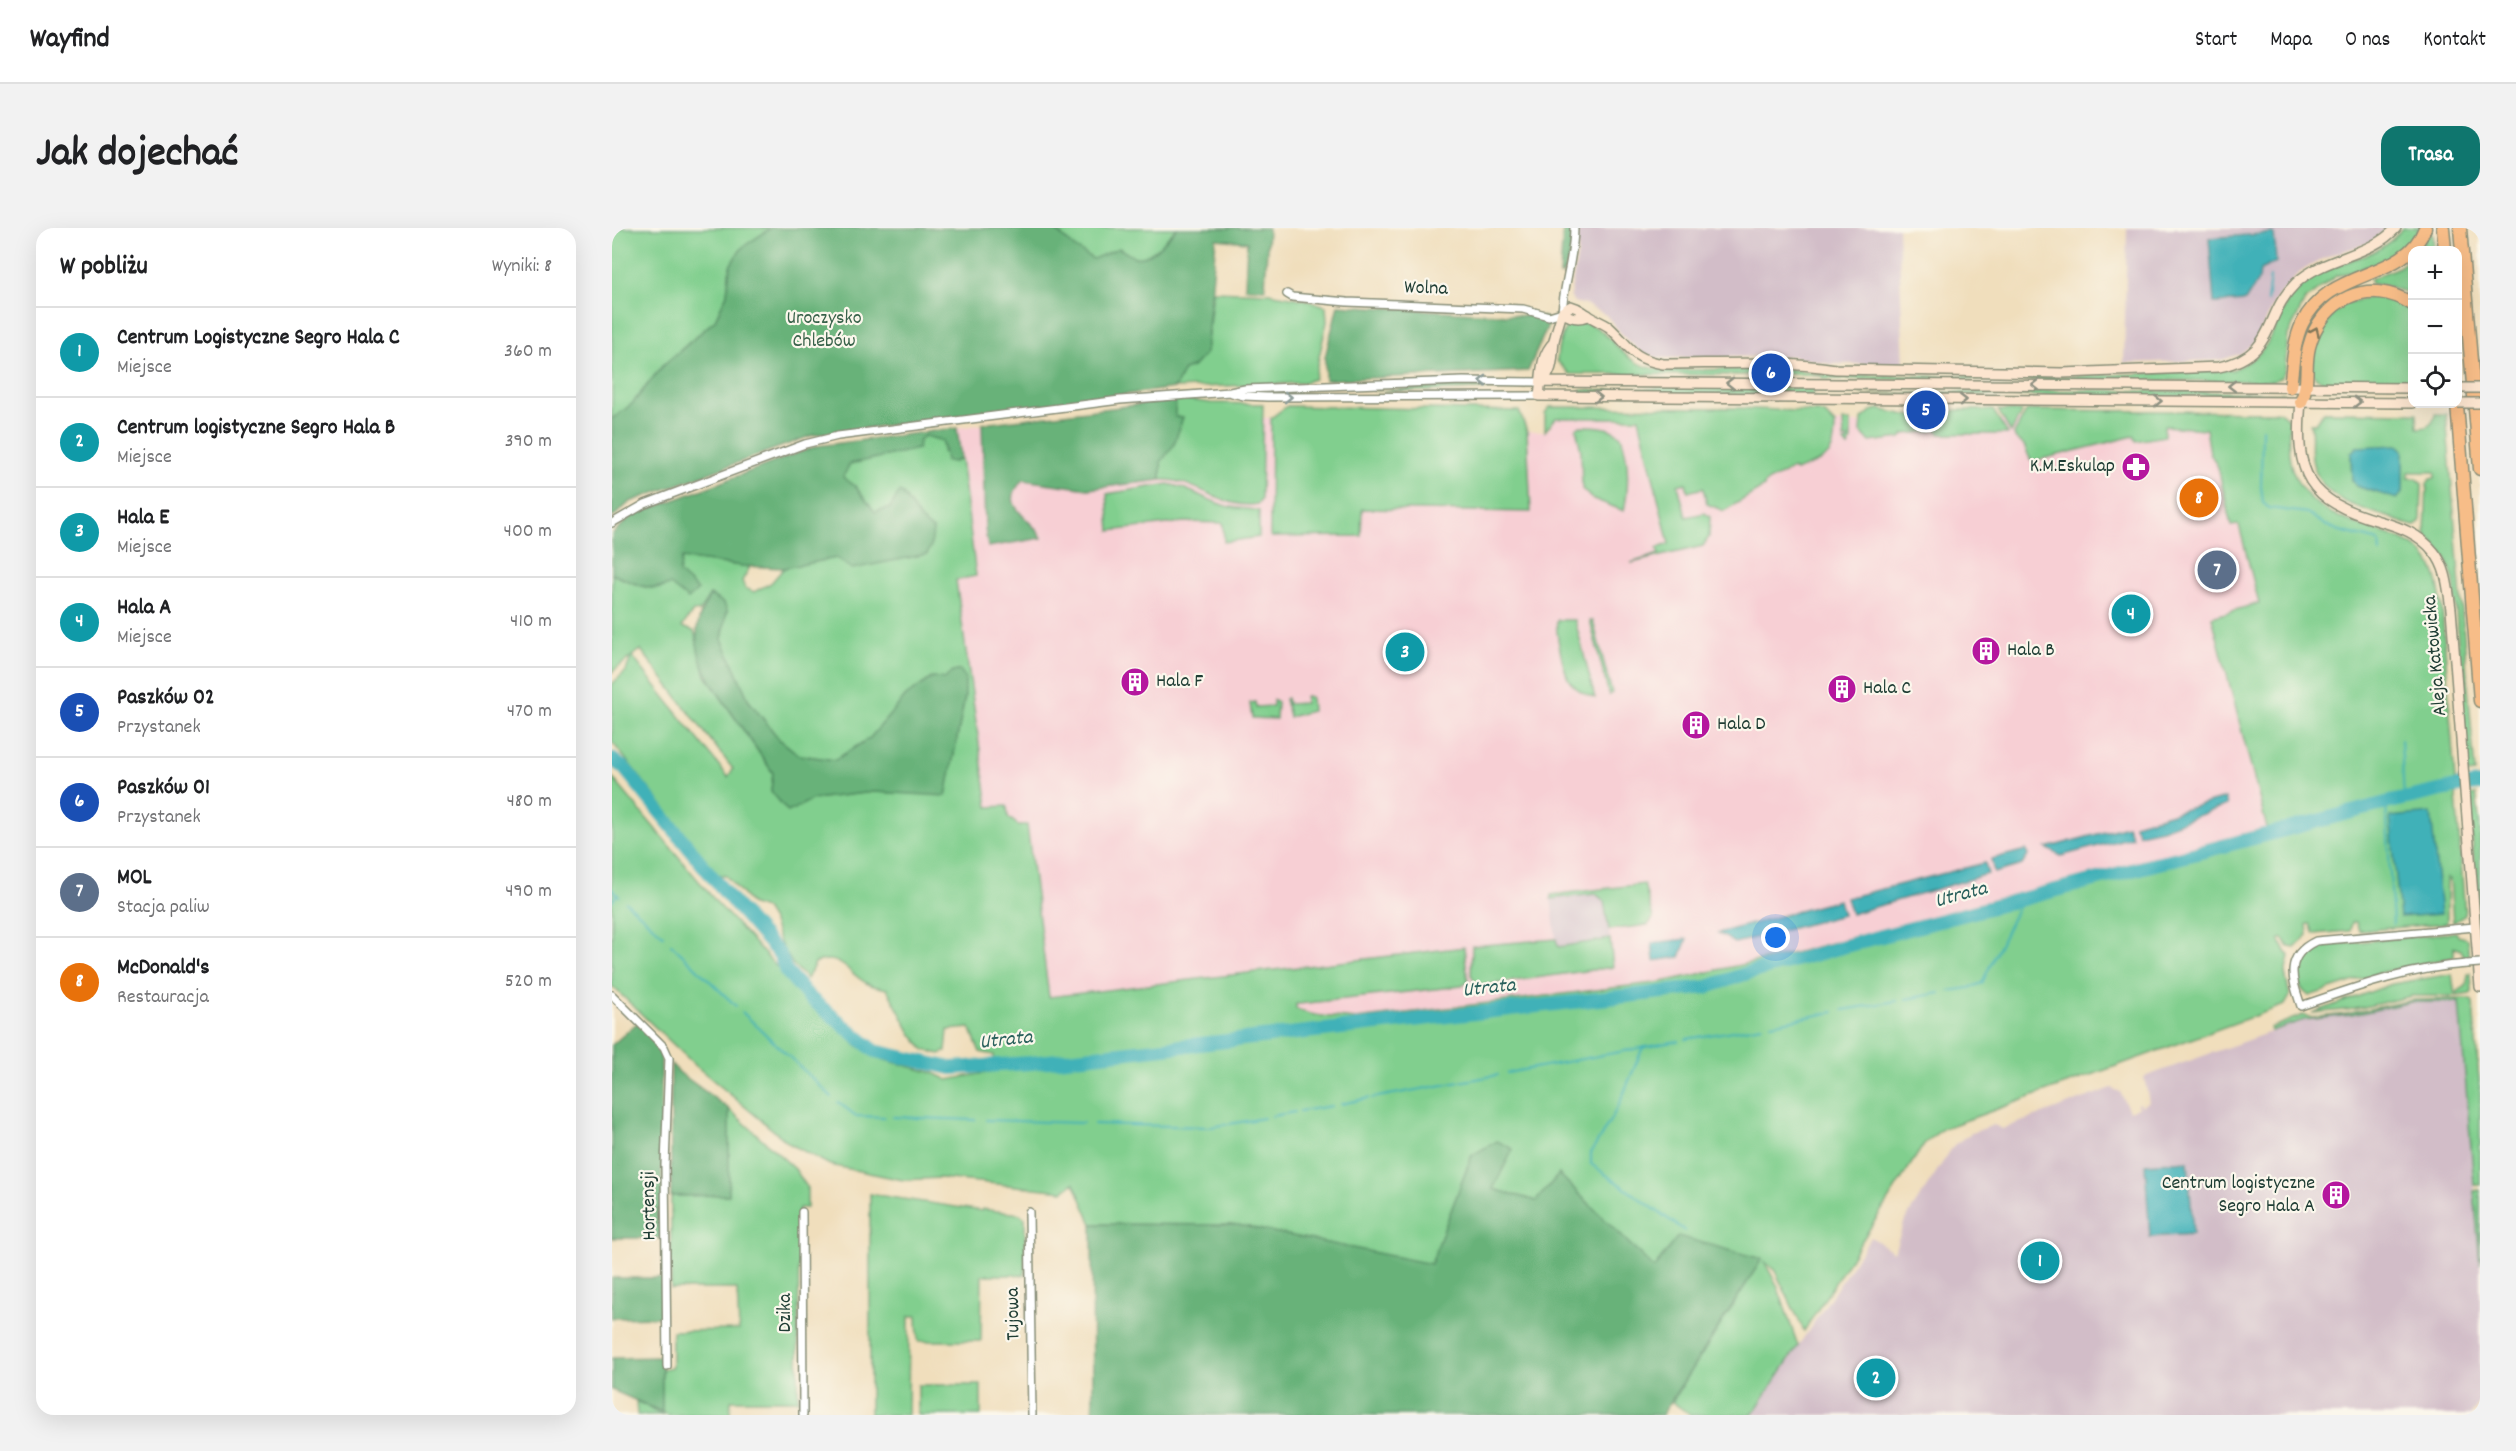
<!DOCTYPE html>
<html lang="pl">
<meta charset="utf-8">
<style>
:root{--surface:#fff;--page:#f2f2f2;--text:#202124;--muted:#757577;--line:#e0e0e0;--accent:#0f766e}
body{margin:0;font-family:Dekko,sans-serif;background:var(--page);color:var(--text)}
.controls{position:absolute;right:18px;top:18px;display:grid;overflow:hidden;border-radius:12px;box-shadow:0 6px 24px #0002}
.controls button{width:54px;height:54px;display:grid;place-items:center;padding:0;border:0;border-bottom:2px solid var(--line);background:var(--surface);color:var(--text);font:30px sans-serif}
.you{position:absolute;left:1164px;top:710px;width:21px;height:21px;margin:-15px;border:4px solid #fff;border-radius:50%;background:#1a73e8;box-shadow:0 0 0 9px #1a73e833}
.badge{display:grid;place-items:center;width:39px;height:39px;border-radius:50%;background:var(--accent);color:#fff;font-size:20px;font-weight:700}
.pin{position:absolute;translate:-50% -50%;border:3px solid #fff;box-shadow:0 2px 6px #0006}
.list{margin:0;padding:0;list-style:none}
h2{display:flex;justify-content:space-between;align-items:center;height:78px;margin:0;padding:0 24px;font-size:26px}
h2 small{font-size:20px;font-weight:400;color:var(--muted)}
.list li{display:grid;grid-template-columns:39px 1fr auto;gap:18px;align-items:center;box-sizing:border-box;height:90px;padding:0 24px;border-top:2px solid var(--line)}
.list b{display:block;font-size:22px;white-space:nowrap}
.list p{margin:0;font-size:20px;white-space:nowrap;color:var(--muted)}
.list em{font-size:20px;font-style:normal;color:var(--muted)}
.icon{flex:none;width:33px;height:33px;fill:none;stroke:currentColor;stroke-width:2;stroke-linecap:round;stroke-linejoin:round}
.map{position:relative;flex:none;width:1868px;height:1187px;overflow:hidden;border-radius:18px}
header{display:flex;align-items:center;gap:36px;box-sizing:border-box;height:84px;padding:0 30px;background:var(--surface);border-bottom:2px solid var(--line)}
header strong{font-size:28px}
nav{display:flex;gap:33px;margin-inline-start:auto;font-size:21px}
.intro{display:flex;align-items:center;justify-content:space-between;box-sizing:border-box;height:144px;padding:0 36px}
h1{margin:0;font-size:42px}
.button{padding:15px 27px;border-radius:18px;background:var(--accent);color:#fff;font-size:21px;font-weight:700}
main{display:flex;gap:36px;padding:0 36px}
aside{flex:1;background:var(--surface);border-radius:18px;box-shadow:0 6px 24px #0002}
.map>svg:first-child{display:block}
</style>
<header>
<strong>Wayfind</strong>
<nav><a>Start</a><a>Mapa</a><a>O nas</a><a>Kontakt</a></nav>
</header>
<div class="intro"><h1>Jak dojechać</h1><a class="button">Trasa</a></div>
<main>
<aside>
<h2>W pobliżu<small>Wyniki: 8</small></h2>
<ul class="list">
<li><span class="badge" style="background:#0f9aa8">1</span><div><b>Centrum Logistyczne Segro Hala C</b><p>Miejsce</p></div><em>360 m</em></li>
<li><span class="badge" style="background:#0f9aa8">2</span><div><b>Centrum logistyczne Segro Hala B</b><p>Miejsce</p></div><em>390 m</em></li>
<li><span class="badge" style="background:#0f9aa8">3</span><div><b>Hala E</b><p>Miejsce</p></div><em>400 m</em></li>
<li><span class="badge" style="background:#0f9aa8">4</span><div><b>Hala A</b><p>Miejsce</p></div><em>410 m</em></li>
<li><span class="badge" style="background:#1a4fb4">5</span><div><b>Paszków 02</b><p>Przystanek</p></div><em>470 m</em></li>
<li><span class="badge" style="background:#1a4fb4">6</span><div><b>Paszków 01</b><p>Przystanek</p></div><em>480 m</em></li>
<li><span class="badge" style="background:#5c6f8a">7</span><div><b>MOL</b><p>Stacja paliw</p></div><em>490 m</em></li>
<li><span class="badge" style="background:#e8710a">8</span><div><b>McDonald's</b><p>Restauracja</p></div><em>520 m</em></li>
</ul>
</aside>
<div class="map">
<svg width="1868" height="1187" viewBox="0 0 1868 1187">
<rect width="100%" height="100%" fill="#fbf7ec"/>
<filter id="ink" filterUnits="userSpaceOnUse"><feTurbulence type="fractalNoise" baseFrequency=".0167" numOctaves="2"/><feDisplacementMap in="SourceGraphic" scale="12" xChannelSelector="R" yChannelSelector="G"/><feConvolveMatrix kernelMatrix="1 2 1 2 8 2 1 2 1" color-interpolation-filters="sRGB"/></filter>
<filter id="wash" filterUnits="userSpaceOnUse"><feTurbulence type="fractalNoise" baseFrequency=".008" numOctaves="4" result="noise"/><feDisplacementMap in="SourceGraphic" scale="24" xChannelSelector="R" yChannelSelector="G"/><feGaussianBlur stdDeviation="1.35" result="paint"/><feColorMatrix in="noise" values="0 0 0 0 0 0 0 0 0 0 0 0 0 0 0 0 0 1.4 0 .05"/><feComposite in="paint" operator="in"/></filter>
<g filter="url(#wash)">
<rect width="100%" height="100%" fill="#f0debc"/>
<path fill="#f7cfd4" d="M556 172H563L562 188 659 190 675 178 741 190 907 183 916 203H935L944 190 1317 196 1357 190 1594 200 1598 225 1606 239 1619 298 1626 297 1647 376 1600 390 1655 600 1174 727 1050 754 667 800 410 824 344 352 364 348 345 200Z"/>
<path fill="#d2bdc8" d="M965 0H1286L1292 136H1218L1180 128 1047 130 1031 125 1014 111 994 87 975 77 962 74 958 68 966 24Z
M1515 0H1775L1759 14 1719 27 1690 42 1664 71 1645 111 1630 125 1609 132 1512 135Z
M984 666 992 673 998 711 945 719 939 671Z
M1799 774H1847L1868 1036V1173L1859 1187H1140L1259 1009 1282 1024 1293 992 1342 917 1359 905 1382 897 1390 901 1500 860 1508 864 1517 883 1526 880 1525 876 1528 875 1529 878 1537 874 1532 849 1692 792 1740 787Z"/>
<path fill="#81cf8e" stroke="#508661" stroke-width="1.5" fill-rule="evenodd" d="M0 0H159L131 19 118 38 115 66 103 92 50 138 20 176 0 191Z
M441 0H565C554 10 537 36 520 28 513 25 507 22 498 24 490 25 486 34 477 30 463 23 453 9 441 0Z
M1790 0H1808L1798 15 1786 25 1774 33 1724 48 1693 72 1676 107 1673 142 1669 149 1662 153 1211 151 1210 148 1146 144 1134 147 958 146 945 133C945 121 949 106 956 96 989 88 997 116 1019 131 1029 138 1039 140 1050 142L1179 141 1213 147 1442 149 1620 142C1675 120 1655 82 1695 52 1725 30 1768 33 1790 0Z
M1817 5 1821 6 1822 22H1806Z
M1800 29V67L1773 57 1759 56 1758 51 1787 39Z
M601 63 657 65 695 72 714 78 715 94 702 151 689 155 563 160 572 142 582 138 594 124Z
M1770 66 1800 81V155L1714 154 1704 150 1700 143 1702 113 1727 77Z
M846 158 914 159 815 163H761Z
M1060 159 1201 160V167L968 165V162H1023Z
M1473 162 1674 165 1529 169 1248 166Z
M1800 165V171H1711L1701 169 1768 168Z
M570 171 599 175 651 176 649 272 646 276C611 283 583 250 549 252V234L570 189H562L563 172Z
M675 178 907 183 915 203 919 284 750 281 749 308 660 309 658 307 659 190Z
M938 179 1126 180 1207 184 1213 186 1223 196C1223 232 1214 230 1184 243L1180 241 1153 255 1152 259 1112 283 1095 276 1091 260 1076 264 1074 255 1066 257 1074 289 1093 285 1098 289 1097 309 1091 318 1019 335 1047 326 1045 320 1057 316 1027 190H944L933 203V185Z
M1267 181 1299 188H1319L1345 182H1381L1396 206H1328L1323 200H1329L1330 196 1322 195 1321 203 1292 206 1289 210 1258 214 1249 204 1250 191 1259 183Z
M1386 182 1410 183 1399 205Z
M1415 182 1668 184 1675 190 1677 194C1677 205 1676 216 1677 227 1683 276 1728 292 1769 304 1787 310 1805 316 1816 332 1826 346 1827 363 1830 380L1853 687 1841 695 1838 651 1835 650V695L1747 703 1744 694H1740L1738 703 1702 706 1698 696H1695L1696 707 1683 720 1677 719 1671 710 1667 712 1677 728 1673 746 1678 768 1673 777 1330 901 1312 916 1192 1103 1163 1043 1152 1033 1165 1057 1186 1118 1140 1187H1079L1060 1174 1150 1031 1042 1041 947 946 924 973 881 961 900 921 860 927 819 1036 626 997 480 996 462 955 451 963 328 950 291 952 218 937 178 916 84 838 0 758V549L106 676 162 736 235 805 244 817 273 832 322 845 336 852 383 843 382 827 368 824 358 800 336 802 334 823 328 826 312 822 299 805 275 761C269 759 262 759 256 756 237 747 229 724 203 735L195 751 181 737 168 715 161 694 153 681 140 677 114 648 105 646 0 514V456L14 443 19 429 0 444V346C32 360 60 376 70 330L138 339 130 353 133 360 142 364 159 355 172 340 224 330 321 302 308 291 291 266 287 265 278 280 263 284 243 258 230 249 238 236 306 221 307 211 314 208 331 213V224L342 234 349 230 364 348 344 352 376 579 395 578 396 589 406 597H415L437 769 852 719 856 754 850 758 687 776H684V780C694 789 729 789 744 791L1050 754 1174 727 1655 600 1600 389 1647 375 1627 297 1619 298 1606 239 1598 225 1594 201 1552 198 1553 208 1524 213 1522 208 1422 233 1418 231 1412 217 1403 210 1402 206ZM98 367 115 382 110 411 137 473 167 511 187 527 223 532 258 510 294 468 321 449 333 451 353 468 334 567 262 564 200 571 159 563 161 545 94 448 82 403 70 399 81 383 87 384ZM29 422 121 541 116 549 20 428Z
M1711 184 1805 185 1806 200C1816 200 1822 196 1823 186H1834L1863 545 1855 546 1842 352 1834 330 1813 305 1815 256 1818 251 1823 250V244H1796V250H1805L1810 256 1809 290 1808 295 1803 298C1794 297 1785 292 1776 289 1745 279 1711 273 1701 236 1697 223 1702 207 1698 195H1703ZM1745 219 1785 270 1744 258 1740 252 1739 225Z
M1231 193H1239V213L1236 219 1232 214 1236 213V210L1232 211Z
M969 198C984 198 997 198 1009 208 1017 231 1017 258 1012 283L979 270 970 261 969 223 964 200Z
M556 256C576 259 594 272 614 278 625 281 636 280 647 283V309L612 314 611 295 572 294 498 303 495 266Z
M945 392H963L983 470C974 467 965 461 960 456 952 450 943 402 945 392Z
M978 393H981L1000 465 997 467Z
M693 469H699L700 483 677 489 673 471 675 470 676 476 693 475Z
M661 472 665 474 664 491 640 490 638 475 643 474 644 479 661 478Z
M1864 566 1868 600V713L1857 567Z
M1032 656 1041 690 1036 697 997 702 992 673 984 666 939 671V667Z
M1844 704 1846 708 1855 711 1857 730H1853L1849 722 1842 719V729L1770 744 1697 768C1676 753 1689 727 1708 718Z
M944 711 946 719 998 711 1001 739 874 757 864 756 859 747 860 718Z
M1859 745 1860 764 1858 766 1845 768V764L1854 758 1856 746Z
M1840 746 1843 768H1800L1743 781 1700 785 1780 756Z
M1801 772 1858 771 1861 774 1868 865V957L1862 956 1847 774H1799L1740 787 1692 792 1659 803 1658 800 1691 787 1700 790 1734 786Z
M117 881 183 941 195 959V980H187L186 1172H119L118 1187H56L50 1184V1141L60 1139V1103L127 1102 125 1061H59V968L117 967Z
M1868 962V1036L1862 963Z
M258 966 370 983V981L408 986 413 990V1047H370L369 1113H306L305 1088H297L296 1187H258Z
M306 1157H369V1187H306Z
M24 1173 52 1187H25Z"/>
<path fill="#68b279" stroke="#447856" stroke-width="1.5" d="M159 0H441L462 19 481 31 507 20C512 23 518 28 523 29 539 33 555 10 565 0H656L653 61 633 60 635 14 604 11 594 125 582 138 572 142 563 160 201 207 18 274 0 290V191L20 176 50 139 103 92 115 66 118 38 124 28 131 19Z
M951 0H960C960 14 958 35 950 47H948Z
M726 77 932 89 937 95 916 143 713 152V129Z
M563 172V189H571L562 217 549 234V252L476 261 411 252C384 279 421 290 430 310L376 319 373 301 370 196Z
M345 200 349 230 342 234 334 233 331 213 314 208 307 211 306 221 238 236 231 249 243 258 263 284 278 280 287 264 291 266 308 291 321 302 319 318 315 326 240 341 224 330 172 340 130 338 70 330 67 345 86 362 76 371 58 357C37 365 20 354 0 346V306L19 289 30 284 205 218Z
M98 367 112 375 115 382 110 411 137 473 167 511 187 527 223 532 258 510 294 468 321 449 333 451 338 445 348 442 353 449V468L334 568 262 564 201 571 176 584 159 563 161 545C147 524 133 504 119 484 92 444 69 413 98 367Z
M25 795 45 813 49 823 50 1010H0V817Z
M59 836 68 845 117 881V967L59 968Z
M885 913 901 921 881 961 924 973 947 946 1042 1040 1066 1008 1150 1031 1050 1187H481L480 996 626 997 819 1036 860 927Z
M0 1050H50V1089L0 1090Z
M50 1129V1184L0 1162V1130Z"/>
<path fill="#40b1b8" stroke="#307776" stroke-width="1.5" d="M1662 5 1664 34 1648 42 1647 51 1633 73 1602 75 1597 10Z
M1786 217 1791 222V264L1785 271 1744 258 1740 252 1739 225 1745 219Z
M1613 570 1615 577 1550 601 1527 606 1522 596Z
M1819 585 1829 686 1788 689 1778 589Z
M1515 598 1520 609 1449 628 1434 620Z
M1414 622 1416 628 1410 637 1382 645 1379 631Z
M1373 635 1376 646 1239 686 1234 670Z
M1227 672 1231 687 1123 715 1106 705Z
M1075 711 1068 729 1042 733 1040 715Z
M1576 933 1581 1006 1538 1009 1533 936Z"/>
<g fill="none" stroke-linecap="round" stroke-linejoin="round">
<path stroke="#40b1b8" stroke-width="2" d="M1655 73 1658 49
M1650 201 1649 259 1651 275 1657 280 1695 285 1713 297 1728 303 1767 313 1768 325
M1789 512 1792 571
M1774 575 1781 696
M0 661 7 668
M0 674 5 666
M14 674 51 707
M59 716 124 778
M1337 763 1357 760 1370 755 1409 672
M1294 771 1328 765
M1231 782 1285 773
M130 784 220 869
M1159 796 1222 784
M1074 811 1150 798
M1031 819 1006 879 979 925V936L1073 1003
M895 845 1066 813
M760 870 886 847
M226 874 244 888 272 889
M729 876 757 870
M688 883 720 878
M660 888 683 884
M281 889 363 892
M374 892 471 895
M482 896 599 899 652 890"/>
<path stroke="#40b1b8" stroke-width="14" d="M0 531 13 541 115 667 168 727 174 743 197 769 263 823 339 840 419 835 1095 759 1133 746 1259 711 1774 575 1848 558 1868 556"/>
</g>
</g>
<g filter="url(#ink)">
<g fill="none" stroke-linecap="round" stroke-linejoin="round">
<g stroke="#888e78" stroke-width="10">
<path id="street" d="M675 66 680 69 735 74 911 81 937 88 950 84C952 55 962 29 962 0
M620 165 632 168 655 169 927 168
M0 295 33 276 193 216 226 208 508 172 618 164 633 161 851 153 930 154
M1855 736C1796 740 1744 759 1689 778 1680 751 1672 728 1704 713L1863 699
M0 767 52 819 57 830 53 937 55 1138
M190 984 191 1187
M417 984 420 1187"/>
</g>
<g stroke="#888e78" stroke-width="12">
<path id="secondary" d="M950 84C958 90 966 92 976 88
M942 114C927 129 930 149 927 168L1800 175
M930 154C942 142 940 130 942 113 944 103 948 93 950 84L959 78C967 80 969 83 976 87 982 92 990 94 997 99 1019 119 1018 130 1051 136 1109 136 1167 132 1224 141L1450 145 1607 139C1666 126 1650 88 1684 55 1713 28 1758 29 1784 0
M930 154 1800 160
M1689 174C1682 246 1696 273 1767 293 1788 299 1808 306 1822 324 1835 340 1836 361 1839 381L1868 759"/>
</g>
<g stroke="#888e78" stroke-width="15">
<path id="highway" d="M1831 0 1833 22
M1848 0 1868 241
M1678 159C1681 138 1681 115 1690 96 1717 38 1793 54 1813 0
M1689 174C1698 154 1692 139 1697 119 1709 71 1757 48 1800 76
M1845 176 1868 473"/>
</g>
<use href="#street" stroke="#fff" stroke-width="7"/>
<use href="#secondary" stroke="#fce5cf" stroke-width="9"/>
<use href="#highway" stroke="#f7bd88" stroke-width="12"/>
<g stroke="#888e78" stroke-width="10" stroke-linecap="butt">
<path id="street-bridge" d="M1855 736 1868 735"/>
</g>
<g stroke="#888e78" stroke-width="12" stroke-linecap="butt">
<path id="secondary-bridge" d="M1846 160H1868
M1846 175H1868"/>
</g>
<use href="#street-bridge" stroke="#fff" stroke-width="7"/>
<use href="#secondary-bridge" stroke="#fce5cf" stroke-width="9"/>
</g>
<defs><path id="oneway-chevron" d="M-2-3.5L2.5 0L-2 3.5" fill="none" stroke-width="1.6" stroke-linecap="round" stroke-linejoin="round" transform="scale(1.5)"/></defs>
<use stroke="#80775a" href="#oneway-chevron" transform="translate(1703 103) rotate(-66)"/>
<g stroke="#8f9e9a">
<use href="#oneway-chevron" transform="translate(871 153) rotate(-179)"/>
<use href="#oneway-chevron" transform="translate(676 169)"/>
</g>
<g stroke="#8e9182">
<use href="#oneway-chevron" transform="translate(1118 155) rotate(-179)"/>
<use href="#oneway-chevron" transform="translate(1424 157) rotate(-180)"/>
<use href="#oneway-chevron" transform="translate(1620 158) rotate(-180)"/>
<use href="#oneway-chevron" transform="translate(986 169) rotate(1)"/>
<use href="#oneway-chevron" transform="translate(1351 172)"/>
<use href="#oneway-chevron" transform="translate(1546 173) rotate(1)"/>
<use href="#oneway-chevron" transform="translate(1745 174)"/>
</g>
</g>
<defs>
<g id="pharmacy-disc" transform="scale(1.5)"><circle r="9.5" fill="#b5179e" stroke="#fbf7ec"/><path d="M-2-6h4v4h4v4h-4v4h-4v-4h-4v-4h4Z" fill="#fff"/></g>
<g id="building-disc" transform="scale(1.5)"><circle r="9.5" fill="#b5179e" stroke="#fbf7ec"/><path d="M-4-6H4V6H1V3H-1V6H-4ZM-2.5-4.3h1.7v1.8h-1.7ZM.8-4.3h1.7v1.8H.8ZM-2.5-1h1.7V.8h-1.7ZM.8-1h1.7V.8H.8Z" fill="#fff"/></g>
</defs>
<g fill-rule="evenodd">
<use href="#pharmacy-disc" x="1524" y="239"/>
<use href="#building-disc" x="1374" y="423"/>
<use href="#building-disc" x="523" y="454"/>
<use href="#building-disc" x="1230" y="461"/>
<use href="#building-disc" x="1084" y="497"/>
<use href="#building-disc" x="1724" y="967"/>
</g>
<g text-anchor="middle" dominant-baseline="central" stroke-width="4.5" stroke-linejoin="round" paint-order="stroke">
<g font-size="20" fill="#1f3d34" stroke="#fbf7ec">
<text transform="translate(814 61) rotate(2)">Wolna</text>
<text transform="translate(1824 428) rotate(-95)">Aleja Katowicka</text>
<text transform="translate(38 978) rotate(-91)">Hortensji</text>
<text transform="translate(174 1085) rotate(-90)">Dzika</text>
<text transform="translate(402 1086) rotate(-91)">Tujowa</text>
</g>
<g font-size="20" fill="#38624a" stroke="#fbf7ec">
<text x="212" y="91">Uroczysko<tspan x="212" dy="23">Chlebów</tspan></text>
</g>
<g font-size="20" fill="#1f3d34" stroke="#fbf7ec" text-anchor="start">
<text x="1503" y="239" text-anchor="end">K.M.Eskulap</text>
<text x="1395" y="423">Hala B</text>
<text x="544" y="454">Hala F</text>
<text x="1251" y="461">Hala C</text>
<text x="1105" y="497">Hala D</text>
<text x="1703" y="956" text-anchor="end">Centrum logistyczne<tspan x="1703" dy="23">Segro Hala A</tspan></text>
</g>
<g font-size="21" font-style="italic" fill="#29605c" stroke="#fbf7ec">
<text transform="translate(1349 668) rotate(-15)">Utrata</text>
<text transform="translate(877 761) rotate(-6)">Utrata</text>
<text transform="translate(394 813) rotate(-6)">Utrata</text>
</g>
</g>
</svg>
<div class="controls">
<button>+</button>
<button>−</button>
<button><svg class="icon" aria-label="locate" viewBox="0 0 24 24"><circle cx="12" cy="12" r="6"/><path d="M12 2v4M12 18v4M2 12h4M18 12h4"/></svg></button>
</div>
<div class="you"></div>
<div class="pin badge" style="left:1428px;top:1033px;background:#0f9aa8">1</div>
<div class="pin badge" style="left:1264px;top:1150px;background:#0f9aa8">2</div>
<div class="pin badge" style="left:793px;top:424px;background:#0f9aa8">3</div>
<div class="pin badge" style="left:1519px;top:386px;background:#0f9aa8">4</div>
<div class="pin badge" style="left:1314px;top:182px;background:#1a4fb4">5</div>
<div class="pin badge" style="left:1159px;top:145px;background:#1a4fb4">6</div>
<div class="pin badge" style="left:1605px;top:342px;background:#5c6f8a">7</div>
<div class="pin badge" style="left:1587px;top:270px;background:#e8710a">8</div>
</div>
</main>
